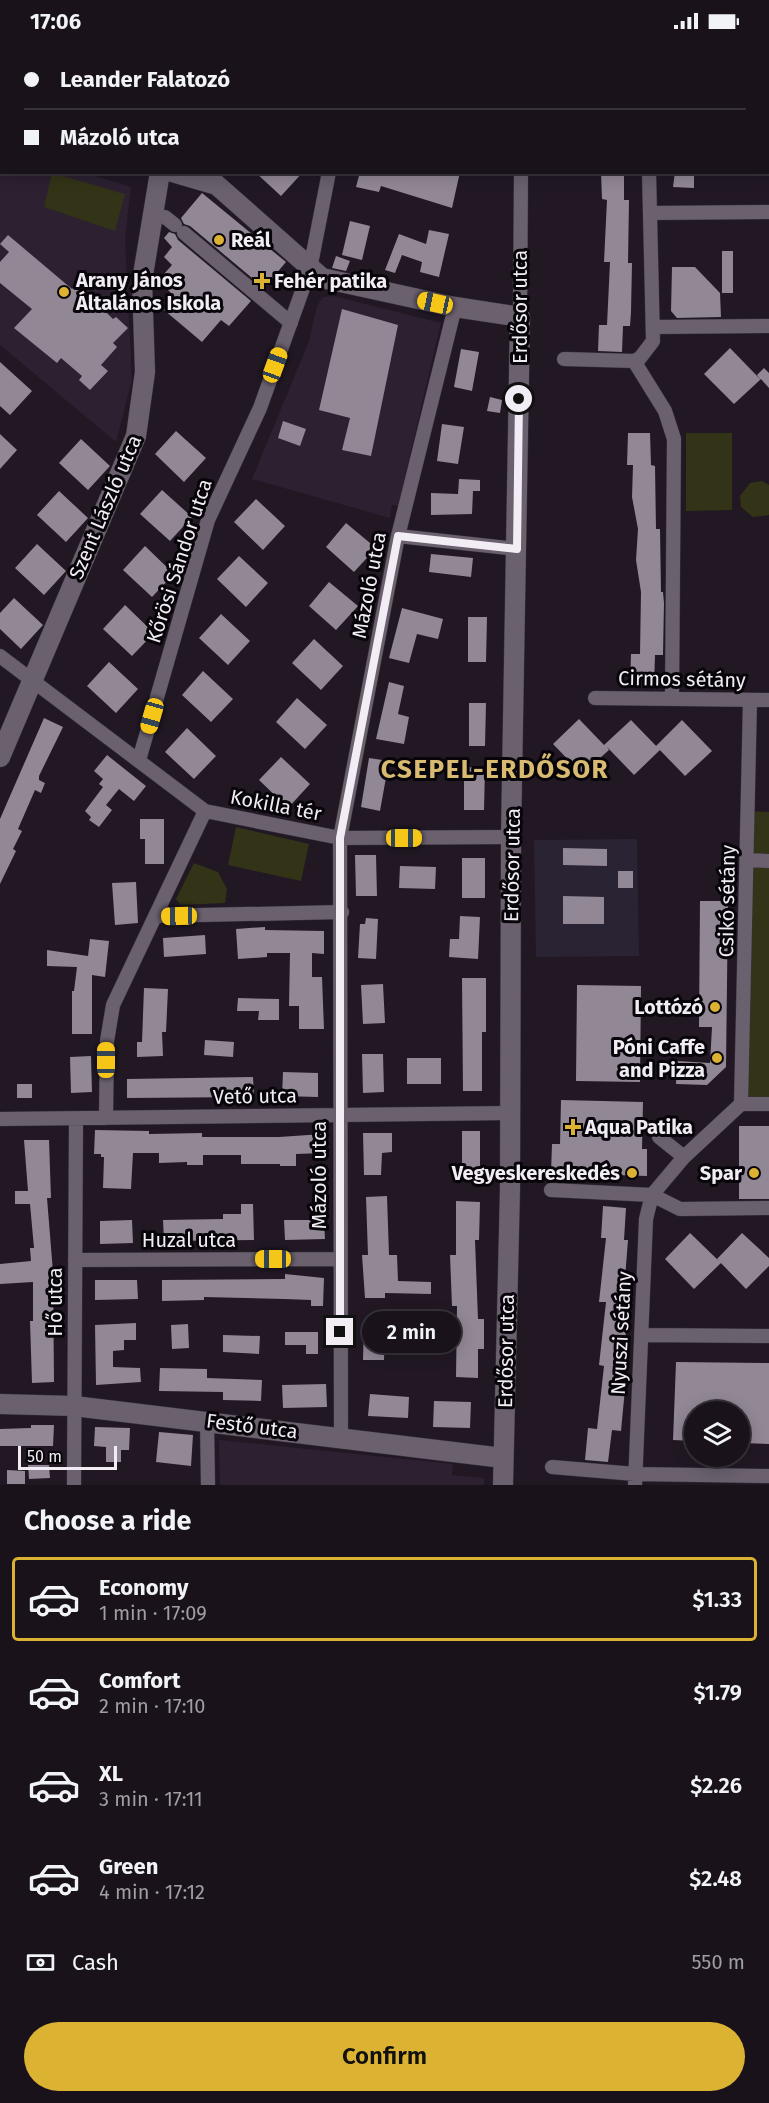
<!DOCTYPE html>
<meta charset="utf-8">
<style>
:root{--surface:#19121b;--page:#262028;--text:#f1f3f6;--muted:#9f9ea3;--line:#37323a;--accent:#dcb233}
body{margin:0;font-family:"Fira Sans",sans-serif;background:var(--page);color:var(--text);height:100vh;display:flex;flex-direction:column;font-size:22px;white-space:nowrap}
*{box-sizing:border-box;margin:0}
p{font-size:20px;color:var(--muted)}
.icon{flex:none;width:33px;height:33px;fill:none;stroke:currentColor;stroke-width:2;stroke-linecap:round;stroke-linejoin:round}
.map{position:relative;height:1443px;overflow:hidden}
.drawer{display:flex;flex-direction:column;background:var(--surface);flex:1}
.drawer>*{flex:none}
.hud{position:absolute;left:0px;top:0px;width:770px;height:132px;box-shadow:0 3px 15px #0003,0 0 0 2px var(--line);display:grid;align-content:center;height:132px;padding:0 24px;background:var(--surface)}
.fabs{position:absolute;left:684px;top:1359px;display:grid;gap:12px}
.fabs a{display:grid;place-items:center;width:66px;height:66px;border-radius:50%;background:var(--surface);box-shadow:0 3px 15px #0003,0 0 0 2px var(--line);font-size:30px}
.scale{position:absolute;left:18px;bottom:15px;width:99px;box-sizing:border-box;padding-left:6px;border:3px solid #f2ecf4;border-top:0;font-size:16px;line-height:21px;white-space:nowrap;color:#f2ecf4;-webkit-text-stroke:4px #08050a;paint-order:stroke}
.end{position:absolute;width:27px;height:27px;margin:-14px;border:8px solid #f2ecf4;background:#111;box-shadow:0 0 0 3px #111}
.from{border-radius:50%}
.bubble{position:absolute;height:42px;border-radius:21px;background:var(--surface);box-shadow:0 3px 15px #0003,0 0 0 2px var(--line);font-size:20px;font-weight:600;line-height:42px;text-align:center}
.car{position:absolute;width:18px;height:36px;margin:-18px -9px;border-radius:8px;box-shadow:0 0 4px 2px #0007;background:linear-gradient(#f5c518 24%,#345 0 40%,#f5c518 0 76%,#345 0 86%,#f5c518 0)}
.hud b{display:flex;align-items:center;gap:21px;height:57px;font-size:22px}
.hud b+b{border-top:2px solid var(--line)}
.hud i{width:15px;height:15px;background:var(--text)}
ul{padding:0;list-style:none}
li{display:flex;align-items:center;gap:18px;height:84px;margin:0 12px 9px;padding:0 12px;border:3px solid transparent;border-radius:6px}
li div{flex:1}
li b{display:block;font-size:22px}
li em{font-style:normal;font-weight:600}
li.current{border-color:var(--accent)}
li>.icon{width:54px;height:54px;stroke-width:1.5}
h2{padding:0 24px;font-size:27px;line-height:72px}
.pay{display:flex;align-items:center;gap:15px;height:66px;padding:0 24px;font-size:22px}
.pay p{margin-inline-start:auto}
.cta{display:flex;gap:12px;margin-top:auto;padding:12px 24px}
.cta a{flex:1;height:69px;border-radius:36px;background:var(--accent);color:#111;font-size:24px;font-weight:600;line-height:69px;text-align:center}
.status{display:flex;justify-content:space-between;align-items:center;height:42px;padding:0 30px;background:var(--surface);direction:ltr}
.status svg{height:16px;fill:currentColor}
.map>svg:first-child{display:block}
</style>
<div class="status"><b>17:06</b><svg viewBox="0 0 49 12"><path d="M0 12V9h3v3zM5 12V6h3v6zM10 12V3h3v9zM15 12V0h3v12zM26 1h20v11H26zM47 4h2v5h-2z"/></svg></div>
<div class="map">
<svg width="769" height="1443" viewBox="0 0 769 1443">
<rect width="100%" height="100%" fill="#211824"/>
<!-- built -->
<path fill="#2c2031" d="M0 102 2 130 86 131 131 145 125 197 132 338 116 400 0 303Z
M334 254 441 281 398 464 392 463 390 476 252 437 309 299 317 264 323 255Z
M219 1398 453 1422 452 1433 484 1436V1443H220Z"/>
<!-- industrial -->
<path fill="#2a2333" d="M637 797 639 914 536 915 534 798Z"/>
<!-- green -->
<path fill="#323317" d="M52 131 125 152 115 189 44 165Z
M686 391H732V468L686 469Z
M762 439 769 443V473L753 475 741 465 740 454 750 441Z
M749 769 769 770V1062H741Z
M236 785 309 802 301 839 228 823Z
M194 821 218 830 227 847 225 861 180 863 176 857Z"/>
<!-- building -->
<path fill="#928795" d="M255 130H303L281 154Z
M360 130H460L452 166 381 144 379 150 356 145Z
M601 130H624V158H629L628 221H632L631 270 630 284H623L622 310 598 309 599 283H607L610 220H604L607 158 602 157Z
M675 130H694V146L673 145Z
M202 151 286 220 264 246 190 184 184 182 181 176Z
M350 179 370 184 362 218 342 213Z
M429 188 449 192 439 235 420 230 422 220 402 213 395 231 385 228 399 192 426 202Z
M169 190 175 192 178 198 251 259 229 284 221 278 202 300 164 268 175 255 167 247 172 241 163 233 172 223 164 215 172 205 164 196Z
M8 193 72 247 77 242 113 277 116 275 128 286 113 301 117 305 101 323 108 329 90 348 79 338 82 334 61 316 57 321 14 286 32 267 0 241V220L9 210 0 202Z
M722 209H733V251H722Z
M336 214 350 219 346 229 332 226Z
M672 225H695L720 251 721 275 677 276 671 269Z
M342 267 398 283 371 414 342 408 350 376 319 368Z
M730 306 760 337 757 333 764 326 769 331V346L761 337 734 362 704 332Z
M461 307 479 310 472 349 454 345Z
M0 320 32 349 10 373 0 364Z
M490 355 502 358 500 371 487 369Z
M283 379 306 387 300 404 278 396Z
M442 382 464 385 458 422 437 419Z
M176 389 206 416 184 440 155 412Z
M628 391H650L651 423 655 424 656 487H660L661 550H663L664 561 663 613H655L654 645 630 644 631 612H640L641 550 636 518 638 487 632 455 633 423H627Z
M0 392 17 408 0 427Z
M81 397 110 424 88 448 59 421Z
M459 437 480 438V449H473L472 472 431 473V451L458 452Z
M162 448 192 475 170 499 140 472Z
M59 449 88 476 66 500 37 473Z
M256 457 285 484 263 508 234 480Z
M346 481 376 506 354 530 326 505Z
M37 502 66 529 44 553 15 526Z
M145 504 174 532 152 555 123 528Z
M431 512 473 516 471 535 429 530Z
M239 514 268 541 246 565 217 537Z
M329 540 358 564 336 588 309 564Z
M14 556 43 583 21 607 0 587V571Z
M125 563 154 591 132 614 103 587Z
M402 566 443 577 438 597 417 592 409 621 389 616Z
M221 572 250 599 228 623 199 596Z
M468 575H487L486 620H468Z
M314 597 343 624 321 648 292 621Z
M109 620 138 647 116 671 87 644Z
M203 629 233 657 211 680 182 653Z
M389 640 404 644 398 672 409 675 404 702 376 697Z
M297 656 327 683 305 707 276 680Z
M469 661H486L485 704H469Z
M44 676 63 685 39 734V738L45 741 41 751 35 748 18 787 22 789 13 807 16 809 0 842V777Z
M579 677 604 703 631 678 660 708 634 733 607 705 609 708 582 732 553 702Z
M682 678 712 709 685 734 656 704Z
M187 686 216 714 194 737 165 710Z
M107 713 146 744 134 759 119 747 106 763 112 768 99 785 89 778 91 775 85 769 103 745 99 742 103 737 94 729Z
M281 715 310 742 288 766 259 738Z
M369 716 389 719 380 769 361 765Z
M464 725 485 726 484 768H464Z
M140 777H164V822H145V797H140Z
M563 806 607 807V824L563 823Z
M355 813H376L377 854H356Z
M462 816H485V856H462Z
M400 824 436 825 435 847 399 846Z
M618 829H633V846H618Z
M136 840 138 881 115 883 112 841Z
M563 854 604 855V882H563Z
M700 859H728L726 1025 707 1043 676 1042 677 1019 710 1021 712 985H699Z
M460 874 480 875 478 917 449 915 450 897H459Z
M366 876 378 877 376 917 358 916 360 882H365Z
M265 885V888L324 889V912L312 911V935H322L324 987H299V964H289L290 911H267V915L238 917 236 887Z
M205 893 206 912 164 915 163 896Z
M90 897 109 899 105 935 92 933V992H72V949H74L77 925 47 924V908L88 914Z
M462 936H486V990H482V1049H463Z
M383 942 385 981 363 982 361 943Z
M577 943 641 944 640 1040 576 1039Z
M144 946 168 947 166 990H162L163 1014 137 1015V1000H142Z
M238 956 279 957V978H258L259 969H237Z
M205 998 234 1000 233 1015 204 1013Z
M362 1012H383L384 1050 363 1051Z
M91 1014 92 1050 71 1051 70 1015Z
M407 1016H441V1042H407Z
M283 1030 318 1031V1055L282 1054Z
M253 1035 254 1055 127 1056V1037Z
M17 1042H32V1056H17Z
M561 1058 643 1060 642 1107H647V1134L551 1131 552 1102H560Z
M739 1084H769V1157H739Z
M95 1088 149 1089V1092L202 1091V1095H279L323 1092V1111L296 1112V1124H280V1122H241V1113H203V1123H187V1120L159 1121V1111H133L131 1147 103 1146 104 1115H101V1112H94Z
M462 1089H480V1132L462 1131Z
M363 1091H392V1110L382 1111 381 1133H364Z
M24 1098H49L51 1156H47L53 1230 54 1340 32 1341 30 1279H33V1240L0 1242V1222L31 1219 30 1206H34L30 1162H15V1149H28Z
M387 1154 389 1213H397L398 1239 431 1240V1252L385 1251V1256H365L362 1213H368L366 1155Z
M456 1159 480 1160 479 1198H475L478 1277H484V1307H478V1336L456 1335 457 1264H452L450 1213H456Z
M241 1162H253L254 1198 164 1199 163 1178 223 1177V1172H241Z
M603 1164 626 1166 624 1198H628L623 1262 628 1263 623 1325 626 1326V1336L621 1389 612 1388 608 1420 585 1418 588 1386 597 1387 604 1324 599 1323 606 1260H599L606 1196H601Z
M132 1178 133 1201 100 1202V1179Z
M284 1178H324L325 1197 285 1198Z
M690 1191 721 1221 694 1247 665 1217Z
M742 1191 769 1216V1224L746 1247 717 1217Z
M285 1232 324 1236 323 1264H311V1258L284 1257 204 1255V1258L162 1259V1238L285 1237Z
M95 1238H137L138 1257 95 1258Z
M364 1279H385L384 1318H363Z
M136 1281V1298H124V1308L113 1309V1325L140 1326 141 1340 96 1343 95 1283Z
M188 1282 189 1306 172 1307 171 1283Z
M285 1290H318V1312H306V1303H285Z
M223 1293 260 1294 259 1312 223 1310Z
M676 1320 769 1321V1402L740 1401V1370H694V1399L673 1398Z
M160 1326 207 1327V1336L262 1338 261 1359 223 1358V1350L159 1349Z
M326 1342 327 1365 283 1366 282 1343Z
M370 1352 409 1355 408 1376 368 1374Z
M434 1359 471 1360 470 1386 433 1385Z
M31 1383H54L53 1404H0V1387L31 1386Z
M95 1385 130 1386 129 1408H121V1420H106V1405L94 1404Z
M159 1390 193 1393 191 1424 156 1420Z
M28 1423H49L50 1436 29 1437Z
M7 1428 25 1429V1442H7Z"/>
<g fill="none" stroke-linecap="round" stroke-linejoin="round">
<defs>
<path id="street" d="M0 1V0
M186 2V0
M354 2V0
M522 2V0
M649 2V0
M650 171 769 170
M165 175 175 183
M184 191 291 281
M520 275 521 130
M654 285 769 284
M564 317 634 319 640 316 653 299 649 130
M634 319 665 369 674 397 672 657
M398 494 517 507
M0 614 205 769 340 796 511 795
M595 656 769 658
M139 718 208 478 260 366 310 227 329 130
M748 818 769 819
M156 874 342 870
M741 1062 750 658
M106 1076 107 999 113 963 205 769
M0 1077 510 1071
M659 1095 684 1115
M551 1148 652 1153 680 1167 769 1166
M75 1218 340 1217
M641 1293 769 1294
M207 1379 208 1443
M341 1396 340 796 398 494 455 265
M552 1425 635 1432 769 1434
M74 1443 76 1078
M635 1443 646 1177 652 1153 684 1115 741 1062H769"/>
<path id="secondary" d="M172 130 213 142
M202 130 322 236 455 265 520 275 511 795 510 1146 503 1443
M0 715 136 394 145 330 142 239 160 130
M0 1362 74 1364 503 1416"/>
</defs>
<!-- street casing -->
<use href="#street" stroke="#38323b" stroke-width="15"/>
<!-- secondary casing -->
<use href="#secondary" stroke="#38323b" stroke-width="21"/>
<!-- street -->
<use href="#street" stroke="#6a606e" stroke-width="14"/>
<!-- secondary -->
<use href="#secondary" stroke="#6a606e" stroke-width="20"/>
</g>
<g fill="none" stroke-linecap="round" stroke-linejoin="round">
<!-- route -->
<path stroke="#f2ecf4" stroke-width="8" d="M340 1290V796L398 494 517 507 519 357"/>
</g>
<!-- markers -->
<g fill="#dcb233" stroke="#08050a" stroke-width="2">
<circle cx="219" cy="198" r="6"/>
<path d="M259 230h6v6h6v6h-6v6h-6v-6h-6v-6h6z"/>
<circle cx="64" cy="250" r="6"/>
<circle cx="715" cy="965" r="6"/>
<circle cx="717" cy="1016" r="6"/>
<path d="M570 1076h6v6h6v6h-6v6h-6v-6h-6v-6h6z"/>
<circle cx="632" cy="1131" r="6"/>
<circle cx="754" cy="1131" r="6"/>
</g>
<g text-anchor="middle" dominant-baseline="central" stroke-width="6" stroke-linejoin="round" paint-order="stroke">
<!-- poi labels -->
<g font-size="20" font-weight="bold" fill="#f2ecf4" stroke="#08050a" text-anchor="start">
<text x="231" y="198">Reál</text>
<text x="76" y="238">Arany János<tspan x="76" dy="23">Általános Iskola</tspan></text>
<text x="274" y="239">Fehér patika</text>
<text x="703" y="965" text-anchor="end">Lottózó</text>
<text x="705" y="1005" text-anchor="end">Póni Caffe<tspan x="705" dy="23">and Pizza</tspan></text>
<text x="585" y="1085">Aqua Patika</text>
<text x="620" y="1131" text-anchor="end">Vegyeskereskedés</text>
<text x="742" y="1131" text-anchor="end">Spar</text>
</g>
<!-- street labels -->
<g font-size="20" fill="#f2ecf4" stroke="#08050a">
<text transform="translate(520 265) rotate(-90)">Erdősor utca</text>
<text transform="translate(105 465) rotate(-67)">Szent László utca</text>
<text transform="translate(179 519) rotate(-72)">Kőrösi Sándor utca</text>
<text transform="translate(369 543) rotate(-79)">Mázoló utca</text>
<text transform="translate(682 637) rotate(1)">Cirmos sétány</text>
<text transform="translate(276 763) rotate(11)">Kokilla tér</text>
<text transform="translate(512 823) rotate(-89)">Erdősor utca</text>
<text transform="translate(727 859) rotate(-89)">Csikó sétány</text>
<text transform="translate(255 1054) rotate(-1)">Vető utca</text>
<text transform="translate(319 1133) rotate(-90)">Mázoló utca</text>
<text x="189" y="1198">Huzal utca</text>
<text transform="translate(55 1260) rotate(-90)">Hő utca</text>
<text transform="translate(621 1291) rotate(-87)">Nyuszi sétány</text>
<text transform="translate(506 1309) rotate(-89)">Erdősor utca</text>
<text transform="translate(252 1384) rotate(7)">Festő utca</text>
</g>
<!-- district labels -->
<g font-size="26" font-weight="bold" letter-spacing="1.5" fill="#d8bb70" stroke="#08050a">
<text x="495" y="727">CSEPEL-ERDŐSOR</text>
</g>
</g>
</svg>
<div class="fabs">
<a><svg class="icon" aria-label="layers" viewBox="0 0 24 24"><path d="M12 4l9 5-9 5-9-5zM3 14l9 5 9-5"/></svg></a>
</div>
<div class="scale">50 m</div>
<i class="end from" style="left:519px;top:357px"></i>
<i class="end" style="left:340px;top:1290px"></i>
<div class="bubble" style="left:362px;top:1269px;width:99px">2 min</div>
<i class="car" style="left:435px;top:261px;rotate:282deg"></i>
<i class="car" style="left:275px;top:323px;rotate:20deg"></i>
<i class="car" style="left:152px;top:674px;rotate:196deg"></i>
<i class="car" style="left:404px;top:796px;rotate:90deg"></i>
<i class="car" style="left:179px;top:874px;rotate:269deg"></i>
<i class="car" style="left:106px;top:1018px;rotate:0deg"></i>
<i class="car" style="left:273px;top:1217px;rotate:270deg"></i>
<div class="hud">
<b><i class="from"></i>Leander Falatozó</b>
<b><i></i>Mázoló utca</b>
</div>
</div>
<section class="drawer">
<h2>Choose a ride</h2>
<ul>
<li class="current"><svg class="icon" aria-label="car" viewBox="0 0 24 24"><path d="M5 17H2v-5l4-1 3-4h7l3 4 3 1v5h-3M9 17h6M6 11h13"/><circle cx="7" cy="17" r="2"/><circle cx="17" cy="17" r="2"/></svg><div><b>Economy</b><p>1 min · 17:09</p></div><em>$1.33</em></li>
<li><svg class="icon" aria-label="car" viewBox="0 0 24 24"><path d="M5 17H2v-5l4-1 3-4h7l3 4 3 1v5h-3M9 17h6M6 11h13"/><circle cx="7" cy="17" r="2"/><circle cx="17" cy="17" r="2"/></svg><div><b>Comfort</b><p>2 min · 17:10</p></div><em>$1.79</em></li>
<li><svg class="icon" aria-label="car" viewBox="0 0 24 24"><path d="M5 17H2v-5l4-1 3-4h7l3 4 3 1v5h-3M9 17h6M6 11h13"/><circle cx="7" cy="17" r="2"/><circle cx="17" cy="17" r="2"/></svg><div><b>XL</b><p>3 min · 17:11</p></div><em>$2.26</em></li>
<li><svg class="icon" aria-label="car" viewBox="0 0 24 24"><path d="M5 17H2v-5l4-1 3-4h7l3 4 3 1v5h-3M9 17h6M6 11h13"/><circle cx="7" cy="17" r="2"/><circle cx="17" cy="17" r="2"/></svg><div><b>Green</b><p>4 min · 17:12</p></div><em>$2.48</em></li>
</ul>
<div class="pay"><svg class="icon" aria-label="cash" viewBox="0 0 24 24"><path d="M3 7h18v10H3z"/><circle cx="12" cy="12" r="2"/></svg>Cash<p>550 m</p></div>
<div class="cta"><a>Confirm</a></div>
</section>
